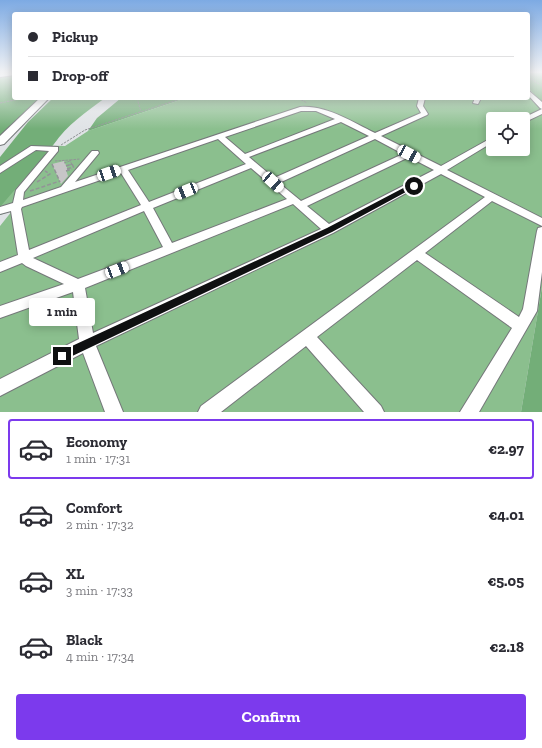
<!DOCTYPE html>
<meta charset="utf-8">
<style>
:root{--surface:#fff;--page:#f2f2f3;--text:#2b2b33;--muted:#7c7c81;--line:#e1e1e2;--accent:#7c3aed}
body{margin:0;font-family:"Zilla Slab",serif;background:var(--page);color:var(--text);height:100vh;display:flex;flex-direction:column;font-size:15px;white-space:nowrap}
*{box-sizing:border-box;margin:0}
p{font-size:13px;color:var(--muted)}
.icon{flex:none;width:22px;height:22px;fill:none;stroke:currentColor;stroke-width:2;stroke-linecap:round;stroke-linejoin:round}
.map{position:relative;height:412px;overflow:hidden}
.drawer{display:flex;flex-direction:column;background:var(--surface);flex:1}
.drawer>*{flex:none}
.top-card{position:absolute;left:12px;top:12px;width:518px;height:88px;border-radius:4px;box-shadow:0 2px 10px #0003;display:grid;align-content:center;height:88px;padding:0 16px;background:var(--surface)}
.controls{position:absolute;left:486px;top:112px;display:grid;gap:8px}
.controls a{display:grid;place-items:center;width:44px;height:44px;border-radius:4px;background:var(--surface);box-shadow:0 2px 10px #0003;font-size:20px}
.end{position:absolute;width:18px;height:18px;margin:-9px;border:5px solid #0f1011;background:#fff;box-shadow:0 0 0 2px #fff}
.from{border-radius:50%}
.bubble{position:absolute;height:28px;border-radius:4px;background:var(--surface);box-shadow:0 2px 10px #0003;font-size:13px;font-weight:800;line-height:28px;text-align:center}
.car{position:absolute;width:12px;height:24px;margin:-12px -6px;border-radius:5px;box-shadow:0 0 3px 1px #0007;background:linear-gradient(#fff 24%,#345 0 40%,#fff 0 76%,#345 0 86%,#fff 0)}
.top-card b{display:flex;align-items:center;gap:14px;height:38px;font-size:15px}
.top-card b+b{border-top:1px solid var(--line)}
.top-card i{width:10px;height:10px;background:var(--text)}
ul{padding:7px 0 0;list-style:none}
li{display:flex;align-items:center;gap:12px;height:60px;margin:0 8px 6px;padding:0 8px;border:2px solid transparent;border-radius:4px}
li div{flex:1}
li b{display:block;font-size:15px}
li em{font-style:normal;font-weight:800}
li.active{border-color:var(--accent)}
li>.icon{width:36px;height:36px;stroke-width:1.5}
.primary-button{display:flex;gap:8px;margin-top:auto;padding:8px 16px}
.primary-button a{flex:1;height:46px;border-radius:4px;background:var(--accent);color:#fff;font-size:16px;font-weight:800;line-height:46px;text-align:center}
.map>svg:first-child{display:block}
</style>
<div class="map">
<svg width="542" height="412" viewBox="0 0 542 412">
<rect width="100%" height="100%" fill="#e0e3e6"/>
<!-- green -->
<path fill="#8bbf8e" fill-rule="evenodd" d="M528 87 542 104V287L521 412H0V226L12 211 0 215V173L29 145 65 146 88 131 186 98H528ZM493 119H523V149H493Z"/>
<!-- forest -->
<path fill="#73ae78" d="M528 72H542V104L528 87Z
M14 74V98H41L0 137V76Z
M53 98H105C86 112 67 125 54 144L0 207V157L28 122Z
M121 98H186L88 131 97 118Z
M542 287V412H521Z"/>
<!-- building -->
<path fill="#c7c5c7" d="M64 161 68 170H66L68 176 61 184 52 164Z"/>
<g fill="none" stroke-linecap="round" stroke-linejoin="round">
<defs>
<path id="minor" d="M14 72V75L0 77V73Z
M528 90 542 102V114L523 123V119H521L542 109 540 108 528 95Z
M419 98H425L423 106 428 114 427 115 381 136 441 166 493 137V142L447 170 542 218V226L492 201 425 253 519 317 523 309 537 231 538 228 542 227V272L537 311 479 412H460L512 328 417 260 317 337 381 406 384 412H364L306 346 221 412H198L201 406 485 197 441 174 333 233 96 346 123 412H105L83 353 0 396V379L79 339 73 292 0 318V306L64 284 26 266 22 263 0 272V262L18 255 11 211 0 214V207L13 203 16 190 49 151 36 150 0 173V166L31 146 58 147V151L24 192 23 200 61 187 92 151H98L99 153 75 182 300 107C327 105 352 122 375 133L421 113 417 106ZM301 111H316L335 119 245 154 225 137ZM341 122 369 136 274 178 249 157ZM218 139 246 164 149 202 128 170ZM375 139 403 154 301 201 279 183ZM409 157 434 170 329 224 307 206ZM251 168 287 199 172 243 153 208ZM121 173 141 205 29 250 21 209 22 207ZM293 204 321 229 93 333 85 288ZM144 211 163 247 78 279 33 258Z
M475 98H481L478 104 473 103Z"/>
<path id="major" d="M40 98H49L4 144 0 145V136Z"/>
</defs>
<!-- minor casing -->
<use href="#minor" stroke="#75787a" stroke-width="2"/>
<!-- major casing -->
<use href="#major" stroke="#75787a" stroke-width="2"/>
<!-- path-far1 -->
<path stroke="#929497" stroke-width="1" stroke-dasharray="2.5 1" stroke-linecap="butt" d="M528 77 542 86
M137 98 141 112
M298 98 307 103
M0 103 25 98
M61 145 85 130 183 98
M70 160 80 159
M55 161 70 160 72 165
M64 163 70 161
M70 165 72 164"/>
<!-- path -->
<path stroke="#929497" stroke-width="1.5" stroke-dasharray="4 2" stroke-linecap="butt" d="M52 164 60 182
M72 164 74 168
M66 166 72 164
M67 169 73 167
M66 171 72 169
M37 182 50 174 45 171
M30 191 60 181"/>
<!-- minor -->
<use href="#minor" fill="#fff" fill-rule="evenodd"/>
<!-- major -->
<use href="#major" fill="#fff" fill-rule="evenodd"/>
</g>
<!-- sky -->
<linearGradient id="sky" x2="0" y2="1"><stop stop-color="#7daae3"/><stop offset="0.56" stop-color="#f1f2f4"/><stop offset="1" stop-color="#f1f2f4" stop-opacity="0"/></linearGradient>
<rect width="542" height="129" fill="url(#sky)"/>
<!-- route -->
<path fill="#0f1011" d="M411 184 417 186 332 232 66 359 62 361 59 359 58 356 59 352 327 228Z"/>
</svg>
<div class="controls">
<a><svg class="icon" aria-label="locate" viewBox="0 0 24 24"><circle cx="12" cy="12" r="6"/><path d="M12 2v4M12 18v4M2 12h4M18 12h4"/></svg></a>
</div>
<i class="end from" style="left:414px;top:186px"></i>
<i class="end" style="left:62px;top:356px"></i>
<div class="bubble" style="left:29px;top:298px;width:66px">1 min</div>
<i class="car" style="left:409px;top:154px;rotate:118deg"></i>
<i class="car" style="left:109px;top:173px;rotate:71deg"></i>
<i class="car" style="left:273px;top:182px;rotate:132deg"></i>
<i class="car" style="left:186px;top:191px;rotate:248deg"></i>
<i class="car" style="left:117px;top:270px;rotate:69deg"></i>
<div class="top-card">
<b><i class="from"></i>Pickup</b>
<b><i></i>Drop-off</b>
</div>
</div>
<section class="drawer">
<ul>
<li class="active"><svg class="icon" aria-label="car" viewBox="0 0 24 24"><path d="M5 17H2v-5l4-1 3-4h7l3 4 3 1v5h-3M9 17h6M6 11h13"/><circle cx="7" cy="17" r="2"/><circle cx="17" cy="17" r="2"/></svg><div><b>Economy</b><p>1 min · 17:31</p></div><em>€2.97</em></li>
<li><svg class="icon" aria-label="car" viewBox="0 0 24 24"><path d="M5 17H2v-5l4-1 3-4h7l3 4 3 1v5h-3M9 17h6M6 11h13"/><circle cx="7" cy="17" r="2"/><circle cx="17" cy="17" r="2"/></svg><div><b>Comfort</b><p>2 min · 17:32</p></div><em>€4.01</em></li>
<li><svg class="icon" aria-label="car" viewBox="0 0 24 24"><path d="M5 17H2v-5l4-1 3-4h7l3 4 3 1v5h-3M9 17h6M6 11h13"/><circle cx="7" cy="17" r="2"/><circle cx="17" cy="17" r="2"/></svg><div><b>XL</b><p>3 min · 17:33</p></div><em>€5.05</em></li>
<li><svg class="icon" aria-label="car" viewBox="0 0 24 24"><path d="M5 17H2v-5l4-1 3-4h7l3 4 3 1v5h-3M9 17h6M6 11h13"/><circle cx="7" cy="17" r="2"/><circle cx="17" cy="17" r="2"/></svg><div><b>Black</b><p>4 min · 17:34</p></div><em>€2.18</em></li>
</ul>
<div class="primary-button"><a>Confirm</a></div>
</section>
